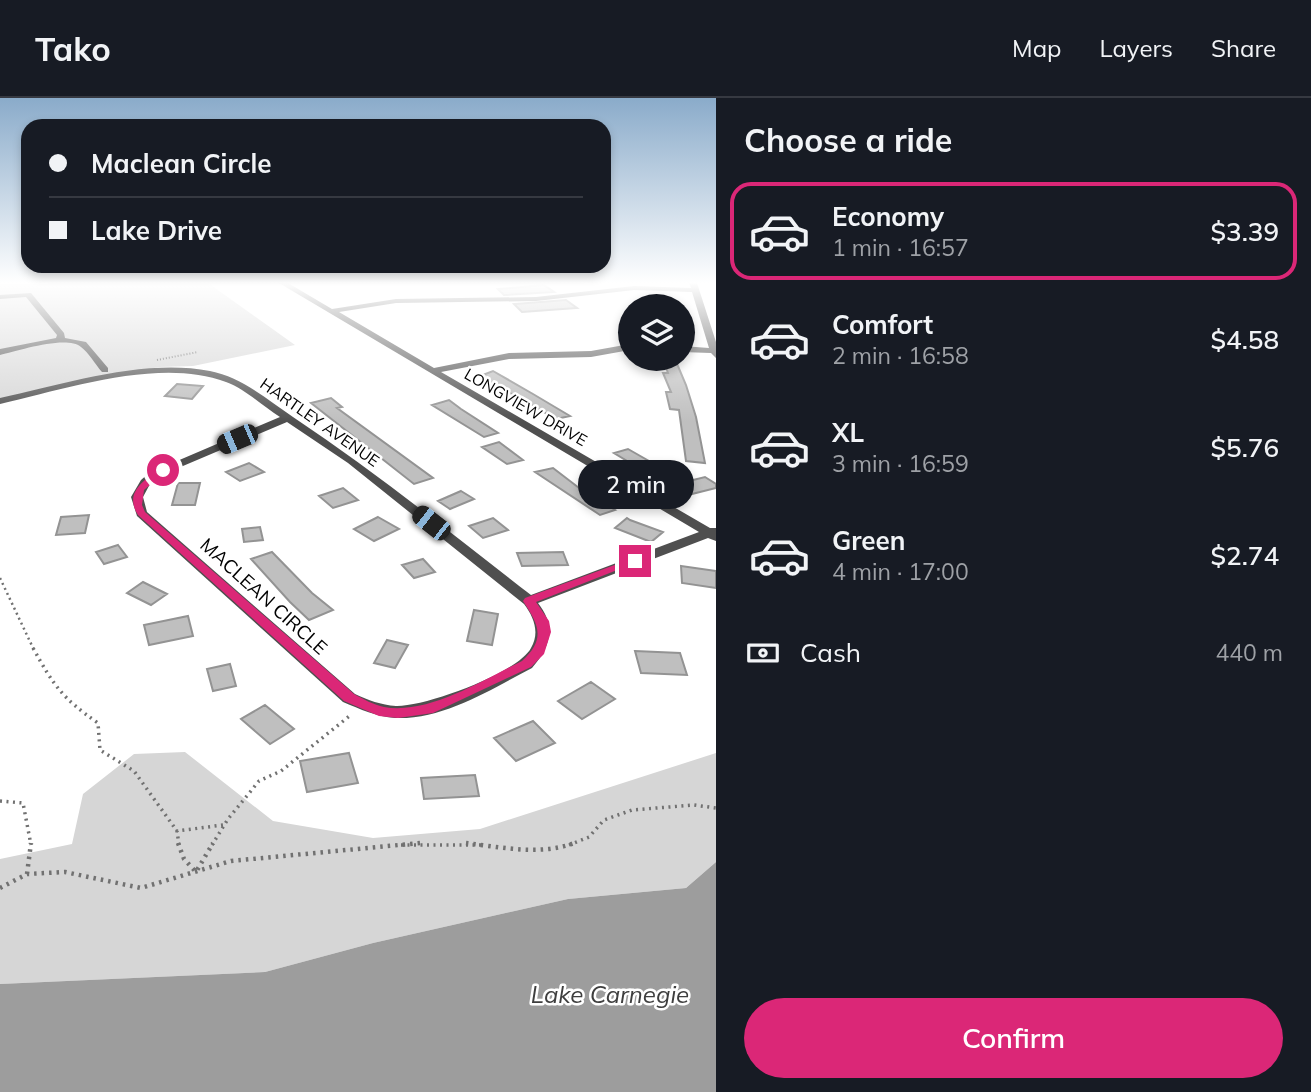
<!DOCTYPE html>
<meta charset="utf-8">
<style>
:root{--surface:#171b24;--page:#20242c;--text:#f1f3f6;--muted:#9ea1a6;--line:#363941;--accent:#db2777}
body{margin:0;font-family:Mulish,sans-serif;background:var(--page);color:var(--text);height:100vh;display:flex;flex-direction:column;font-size:26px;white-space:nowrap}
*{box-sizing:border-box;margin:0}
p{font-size:23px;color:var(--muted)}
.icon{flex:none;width:38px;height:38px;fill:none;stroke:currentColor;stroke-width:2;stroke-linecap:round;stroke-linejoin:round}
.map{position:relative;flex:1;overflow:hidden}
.side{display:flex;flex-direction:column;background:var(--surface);width:595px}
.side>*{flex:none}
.top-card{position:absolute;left:21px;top:21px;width:590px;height:154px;border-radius:21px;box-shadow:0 4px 10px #0003;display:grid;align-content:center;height:154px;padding:0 28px;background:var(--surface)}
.controls{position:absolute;left:618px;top:196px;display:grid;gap:14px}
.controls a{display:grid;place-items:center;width:77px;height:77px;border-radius:50%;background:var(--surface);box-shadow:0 4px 10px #0003;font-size:35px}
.end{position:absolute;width:32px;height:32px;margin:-16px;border:9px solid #db2777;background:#fff;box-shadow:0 0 0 4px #fff}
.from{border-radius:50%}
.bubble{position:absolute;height:49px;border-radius:24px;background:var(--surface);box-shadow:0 4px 10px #0003;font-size:23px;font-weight:600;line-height:49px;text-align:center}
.car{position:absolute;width:21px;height:42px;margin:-21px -10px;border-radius:9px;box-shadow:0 0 5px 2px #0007;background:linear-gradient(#222 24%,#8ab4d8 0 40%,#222 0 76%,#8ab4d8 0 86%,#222 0)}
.top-card b{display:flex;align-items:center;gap:24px;height:66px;font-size:26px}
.top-card b+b{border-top:2px solid var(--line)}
.top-card i{width:18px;height:18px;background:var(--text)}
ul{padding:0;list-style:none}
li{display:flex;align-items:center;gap:21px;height:98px;margin:0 14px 10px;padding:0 14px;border:4px solid transparent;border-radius:21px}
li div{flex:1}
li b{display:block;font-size:26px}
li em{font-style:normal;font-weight:600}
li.active{border-color:var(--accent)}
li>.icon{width:63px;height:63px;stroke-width:1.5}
h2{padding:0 28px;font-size:32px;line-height:84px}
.pay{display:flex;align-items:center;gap:18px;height:77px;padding:0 28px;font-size:26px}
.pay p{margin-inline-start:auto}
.primary-button{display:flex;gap:14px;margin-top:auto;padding:14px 28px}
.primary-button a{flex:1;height:80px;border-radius:42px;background:var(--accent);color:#fff;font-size:28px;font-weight:600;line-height:80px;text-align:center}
header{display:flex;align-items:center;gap:42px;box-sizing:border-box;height:98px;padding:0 35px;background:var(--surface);border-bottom:2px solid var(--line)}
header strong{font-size:33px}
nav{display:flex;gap:38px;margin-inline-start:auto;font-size:24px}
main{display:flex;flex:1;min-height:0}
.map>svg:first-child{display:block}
</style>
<header>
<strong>Tako</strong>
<nav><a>Map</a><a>Layers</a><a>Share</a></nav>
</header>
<main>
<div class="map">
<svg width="716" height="994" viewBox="0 0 716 994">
<rect width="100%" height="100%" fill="#fff"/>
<!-- green -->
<path fill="#d6d6d6" d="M208 185 295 247 193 268 159 269 0 301V186Z
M185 654 273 723 373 740 480 731 716 655V764L686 790 568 801 373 845 265 874 0 886V761L72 746 83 696 134 656Z"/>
<!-- water -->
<path fill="#9d9d9d" d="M716 764V994H0V886L265 874 373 845 568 801 686 790Z"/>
<!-- building -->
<path fill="#bfbfbf" stroke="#939393" stroke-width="2" d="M544 187 554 194 504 197 498 191Z
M566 202 577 210 522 214 514 206Z
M663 261H675L686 287 696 319 705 365 686 363 679 312 670 311 666 294H671L663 275H668Z
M493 273 533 296 570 318 556 321 480 278Z
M177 286 203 288 192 301 165 298Z
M331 300 342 309 337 310 433 380 414 386 311 305Z
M449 302 461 311 498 335 484 339 432 307Z
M499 344 523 362 507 366 482 349Z
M628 351 656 367 642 372 614 355Z
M249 365 264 374 240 383 226 374Z
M553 370 583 393 615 412 600 417 535 374Z
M705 379 716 386V390L692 396 689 383Z
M178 385H200L195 407H172Z
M343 390 358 402 333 410 319 398Z
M461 393 474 401 450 411 438 403Z
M89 417 85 435 56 437 61 419Z
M378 419 399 431 374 443 354 431Z
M493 420 508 432 483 440 469 428Z
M627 420 630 422 663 434 651 444 615 430Z
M260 429 263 442 244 444 242 431Z
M118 447 127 459 104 466 96 454Z
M272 454 312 495 333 512 309 522 290 504 251 461Z
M563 454 568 467 522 468 517 455Z
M423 461 435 474 414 480 402 467Z
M681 468 716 473V490L682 485Z
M143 484 167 496 151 507 127 495Z
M474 512 498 516 492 547 467 543Z
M188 518 193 538 149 547 144 527Z
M387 542 408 547 395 570 374 565Z
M635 553 680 555 687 577 641 575Z
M230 566 236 588 213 593 207 571Z
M591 584 615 601 582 621 558 603Z
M265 607 294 631 270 646 241 621Z
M533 623 555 645 516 663 494 640Z
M349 655 358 685 307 694 300 663Z
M475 677 479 698 424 701 421 680Z"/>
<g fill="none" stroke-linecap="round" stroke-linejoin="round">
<!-- path-far3 -->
<path stroke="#717171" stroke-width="2" stroke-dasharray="1 2" stroke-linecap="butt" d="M157 262 198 254"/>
<!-- path-far2 -->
<path stroke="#717171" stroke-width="2.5" stroke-dasharray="2 3.5" stroke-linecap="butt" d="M0 480 34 552"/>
<!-- path-far1 -->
<path stroke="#717171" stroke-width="3.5" stroke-dasharray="2 4.5" stroke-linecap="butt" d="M33 550C54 588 62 600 98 625L100 652 134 673 177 733
M0 703 23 705 31 747
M179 747 177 733 223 727
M212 747 228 721 259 683 281 673 352 616
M401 747H483
M569 747 589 739 604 722 632 712 694 707 716 710"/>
<!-- path -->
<path stroke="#717171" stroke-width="4.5" stroke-dasharray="2.5 5" stroke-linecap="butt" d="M178 745 184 761 196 774 213 745
M466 745C500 749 541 758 574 745
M27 776 31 745
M0 790 27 776 65 774 141 790 231 763 420 745"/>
<!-- minor -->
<path fill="#4f4f4f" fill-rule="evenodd" d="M279 185H288L332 211 396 201 536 199 634 188 691 190 689 185H697L716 244V260L711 255 682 254V248L709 250 692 194 634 192 536 203 396 205 339 214 434 270 509 255 591 253 630 246V252L591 259 509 261 441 274 710 430H716V443L708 440 538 505C556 528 551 548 532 570 491 591 444 622 395 620 377 619 360 611 343 604L137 418 131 399 141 382 149 375 280 319C263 308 245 291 226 284 160 259 66 291 0 306V300C64 286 144 260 210 273 241 279 267 301 293 319 376 374 452 436 531 497L699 434ZM287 324 348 365 524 506C534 519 540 535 531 550 518 575 425 609 396 608 381 607 368 602 355 596L147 414 143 399 150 386 157 379Z
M31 195 64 235 65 240 86 244 108 270V274H102C95 266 89 255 81 249 66 237 18 253 0 257V251L56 240 57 237 26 199 0 201V197Z"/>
</g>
<!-- sky -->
<linearGradient id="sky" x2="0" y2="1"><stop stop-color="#8aabca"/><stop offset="0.57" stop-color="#fff"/><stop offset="1" stop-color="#fff" stop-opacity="0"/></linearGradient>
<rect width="716" height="324" fill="url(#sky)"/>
<!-- route -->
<path fill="#db2777" d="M159 370 167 372 144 392 142 407 145 414 354 596C363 601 374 607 384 609 428 617 483 582 522 563 546 541 539 527 523 503L525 500 631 461 640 463 536 504 549 523 551 534 544 556 531 569 433 615 398 620 379 618 344 603 138 417C124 395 143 384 159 370Z"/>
<g text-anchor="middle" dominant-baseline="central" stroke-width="5" stroke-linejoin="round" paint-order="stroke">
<!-- far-street labels -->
<g font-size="16" fill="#000" stroke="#fff">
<text transform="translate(526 309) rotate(30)">LONGVIEW DRIVE</text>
<text transform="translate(320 324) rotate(35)">HARTLEY AVENUE</text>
</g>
<!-- street labels -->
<g font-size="19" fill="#000" stroke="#fff">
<text transform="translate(264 498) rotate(42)">MACLEAN CIRCLE</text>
</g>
<!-- near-water labels -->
<g font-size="24" font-style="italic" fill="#3e3e3e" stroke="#fff">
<text x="610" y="896">Lake Carnegie</text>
</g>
</g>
</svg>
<div class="controls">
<a><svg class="icon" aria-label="layers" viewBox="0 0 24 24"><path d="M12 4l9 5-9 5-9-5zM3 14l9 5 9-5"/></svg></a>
</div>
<i class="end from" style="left:163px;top:372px"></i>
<i class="end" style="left:635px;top:463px"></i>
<div class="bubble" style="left:578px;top:362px;width:116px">2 min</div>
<i class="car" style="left:237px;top:341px;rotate:247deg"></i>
<i class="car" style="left:431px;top:425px;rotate:308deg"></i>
<div class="top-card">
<b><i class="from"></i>Maclean Circle</b>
<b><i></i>Lake Drive</b>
</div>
</div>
<section class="side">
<h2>Choose a ride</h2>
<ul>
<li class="active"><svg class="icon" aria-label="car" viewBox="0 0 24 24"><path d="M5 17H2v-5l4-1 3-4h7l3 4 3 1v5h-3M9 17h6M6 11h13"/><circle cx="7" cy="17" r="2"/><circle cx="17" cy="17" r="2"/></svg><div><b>Economy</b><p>1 min · 16:57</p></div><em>$3.39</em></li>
<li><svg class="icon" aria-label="car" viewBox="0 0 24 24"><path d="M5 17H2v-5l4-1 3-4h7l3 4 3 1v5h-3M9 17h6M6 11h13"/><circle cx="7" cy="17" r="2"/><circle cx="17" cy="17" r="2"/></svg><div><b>Comfort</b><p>2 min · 16:58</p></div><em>$4.58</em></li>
<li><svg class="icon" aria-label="car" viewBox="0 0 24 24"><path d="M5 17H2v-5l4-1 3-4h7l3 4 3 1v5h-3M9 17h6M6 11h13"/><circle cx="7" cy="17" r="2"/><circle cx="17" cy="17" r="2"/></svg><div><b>XL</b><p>3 min · 16:59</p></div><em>$5.76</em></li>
<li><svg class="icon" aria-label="car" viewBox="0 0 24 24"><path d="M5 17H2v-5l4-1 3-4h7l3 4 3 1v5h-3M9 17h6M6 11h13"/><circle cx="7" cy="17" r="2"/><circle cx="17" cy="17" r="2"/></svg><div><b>Green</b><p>4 min · 17:00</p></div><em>$2.74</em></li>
</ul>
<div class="pay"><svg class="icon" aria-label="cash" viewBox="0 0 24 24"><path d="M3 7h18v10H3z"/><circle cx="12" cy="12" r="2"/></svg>Cash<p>440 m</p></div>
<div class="primary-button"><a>Confirm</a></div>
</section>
</main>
